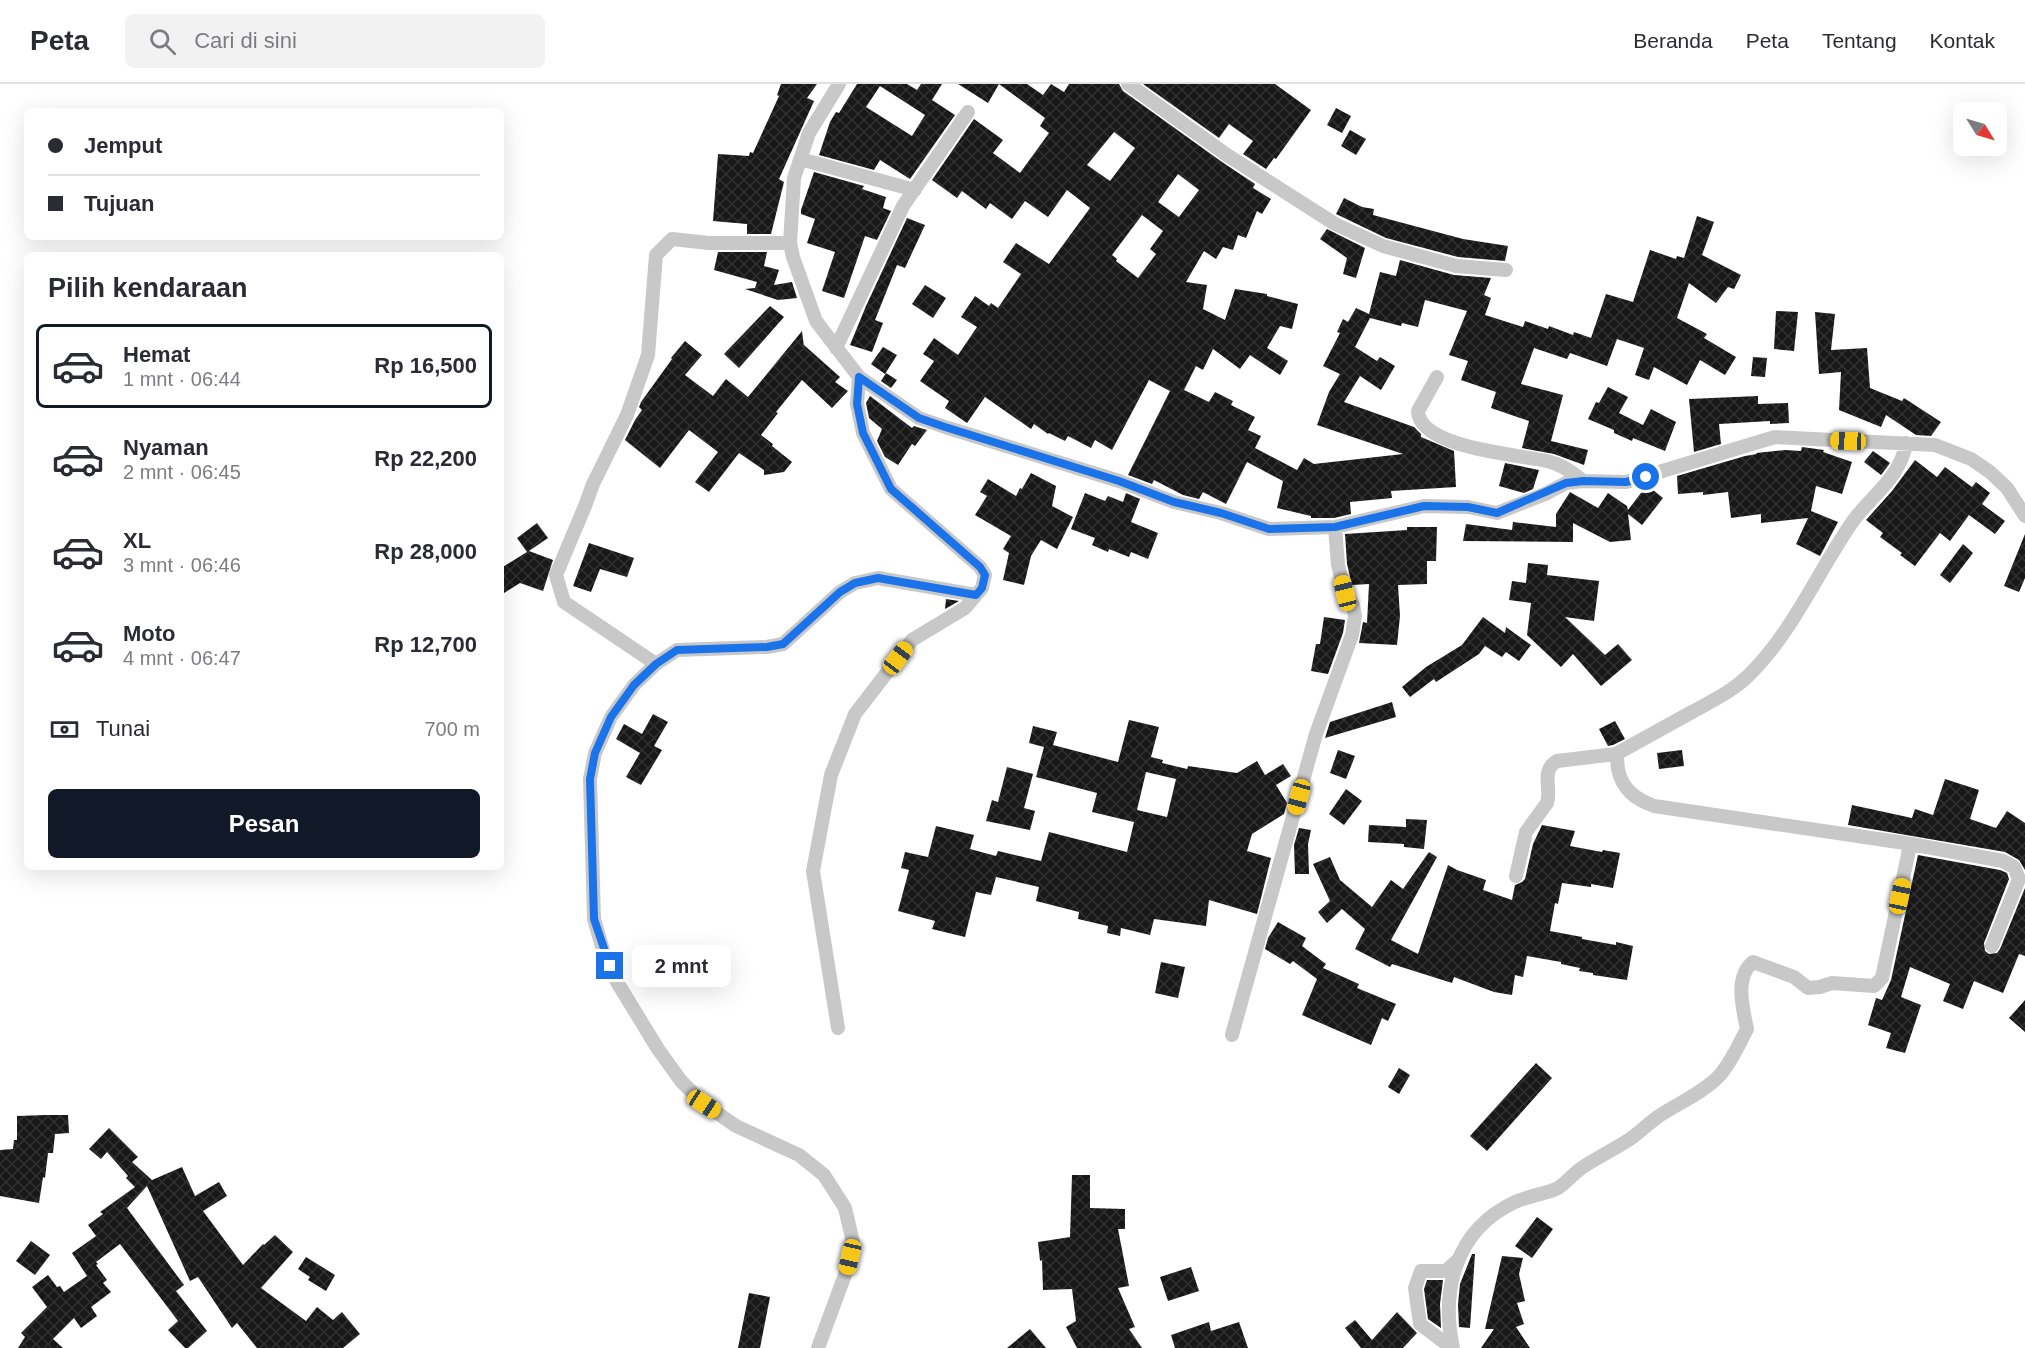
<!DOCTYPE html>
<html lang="id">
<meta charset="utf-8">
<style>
:root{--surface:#fff;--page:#f2f2f3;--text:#2b2b33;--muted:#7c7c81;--line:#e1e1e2;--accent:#111827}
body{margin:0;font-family:Helvetica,sans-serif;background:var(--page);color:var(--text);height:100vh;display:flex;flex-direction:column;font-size:22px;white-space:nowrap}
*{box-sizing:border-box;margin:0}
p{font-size:20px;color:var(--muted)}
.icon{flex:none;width:33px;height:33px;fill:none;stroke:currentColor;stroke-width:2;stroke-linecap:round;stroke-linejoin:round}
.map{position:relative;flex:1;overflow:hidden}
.side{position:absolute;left:24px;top:168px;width:480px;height:618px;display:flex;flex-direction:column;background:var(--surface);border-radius:9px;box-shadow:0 6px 24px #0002}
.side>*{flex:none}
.top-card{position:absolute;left:24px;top:24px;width:480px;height:132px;border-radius:9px;box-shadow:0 6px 24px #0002;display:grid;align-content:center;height:132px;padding:0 24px;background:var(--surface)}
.needle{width:39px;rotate:127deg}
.controls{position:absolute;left:1953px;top:18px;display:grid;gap:12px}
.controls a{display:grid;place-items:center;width:54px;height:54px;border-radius:9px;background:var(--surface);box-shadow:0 6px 24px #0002;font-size:30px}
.end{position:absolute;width:27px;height:27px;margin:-14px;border:8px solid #1a73e8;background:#fff;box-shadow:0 0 0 3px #fff}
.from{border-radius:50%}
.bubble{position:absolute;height:42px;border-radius:9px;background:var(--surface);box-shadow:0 6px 24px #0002;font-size:20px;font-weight:700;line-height:42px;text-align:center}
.car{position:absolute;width:18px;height:36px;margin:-18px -9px;border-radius:8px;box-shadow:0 0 4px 2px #0007;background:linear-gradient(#f5c518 24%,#345 0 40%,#f5c518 0 76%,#345 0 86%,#f5c518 0)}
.top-card b{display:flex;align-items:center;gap:21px;height:57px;font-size:22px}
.top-card b+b{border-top:2px solid var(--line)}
.top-card i{width:15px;height:15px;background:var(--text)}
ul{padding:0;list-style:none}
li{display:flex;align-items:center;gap:18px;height:84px;margin:0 12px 9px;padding:0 12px;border:3px solid transparent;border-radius:9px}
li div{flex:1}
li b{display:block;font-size:22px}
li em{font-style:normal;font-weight:700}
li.selected{border-color:var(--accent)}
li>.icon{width:54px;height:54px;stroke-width:1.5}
h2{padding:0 24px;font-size:27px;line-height:72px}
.pay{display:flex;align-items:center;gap:15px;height:66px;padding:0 24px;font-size:22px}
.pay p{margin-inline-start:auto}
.primary-button{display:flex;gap:12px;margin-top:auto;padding:12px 24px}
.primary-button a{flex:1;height:69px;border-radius:9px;background:var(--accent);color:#fff;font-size:24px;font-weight:700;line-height:69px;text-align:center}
header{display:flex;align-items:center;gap:36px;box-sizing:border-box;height:84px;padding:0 30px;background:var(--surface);border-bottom:2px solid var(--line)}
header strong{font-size:28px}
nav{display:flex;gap:33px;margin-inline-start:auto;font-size:21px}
.search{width:420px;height:54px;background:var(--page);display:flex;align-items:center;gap:15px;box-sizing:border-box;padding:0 21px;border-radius:9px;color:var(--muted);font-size:22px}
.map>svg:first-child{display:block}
</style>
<header>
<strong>Peta</strong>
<div class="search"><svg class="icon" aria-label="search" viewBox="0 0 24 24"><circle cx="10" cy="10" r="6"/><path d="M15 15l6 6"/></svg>Cari di sini</div>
<nav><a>Beranda</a><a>Peta</a><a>Tentang</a><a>Kontak</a></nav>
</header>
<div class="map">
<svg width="2025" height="1264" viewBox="0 0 2025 1264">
<defs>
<pattern id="building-cross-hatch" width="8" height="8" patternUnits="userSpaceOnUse" patternTransform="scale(1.5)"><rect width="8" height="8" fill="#181818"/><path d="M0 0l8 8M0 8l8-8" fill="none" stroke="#313131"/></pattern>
</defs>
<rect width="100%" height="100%" fill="#fff"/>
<!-- building -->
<path fill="url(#building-cross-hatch)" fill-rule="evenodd" d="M781 0H817L807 14 814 17 779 95 784 98 771 150H747V140L713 137 718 70 749 72 750 68 753 69 779 12 777 11Z
M857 0H907L917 6 921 0H942L932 16 955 31 910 95 880 76 874 86 819 71 830 38 836 28 839 29ZM880 2 925 31 912 52 866 23Z
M958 0H1027L1043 11 1051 0 1064 8 1069 0H1119L1123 7 1222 78 1255 100 1253 104 1271 115 1262 130 1257 127 1246 154 1238 151 1233 166 1223 163 1216 175 1204 167 1186 198 1207 201 1203 225 1225 236 1235 205 1267 210V212L1298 220 1292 245 1280 242 1267 264 1288 277 1280 291 1250 271 1240 285 1213 265 1203 286 1196 282 1184 306 1209 318 1215 308 1233 317 1231 321 1255 333 1248 346 1261 352 1255 364 1297 386 1304 374 1314 380 1403 370 1317 341 1329 308 1340 290 1323 282 1340 249 1337 248 1343 235 1348 238 1356 224 1369 230 1380 188 1396 192 1400 176 1454 191 1491 194 1484 211 1491 214 1485 231 1523 243 1525 237 1548 245 1549 242 1573 251 1574 248 1591 254 1606 210 1633 218 1650 166 1676 175 1677 172 1684 174 1697 132 1714 138 1702 171 1741 191 1734 205 1728 203 1716 219 1689 199 1677 234 1707 250 1704 254 1736 273 1725 291 1700 276 1687 301 1654 283 1649 296 1635 291 1644 264 1617 255 1607 282 1570 269 1567 275 1534 264 1521 300 1563 311 1551 357 1588 366 1584 381 1554 370 1522 364 1529 337 1491 324 1496 308 1461 296 1468 277 1449 271 1467 227 1425 216 1418 243 1402 239 1401 242 1370 234 1355 263 1377 277 1380 273 1395 282 1381 306 1360 292 1344 318 1414 343 1421 350V353L1454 367 1456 403 1391 407 1392 414 1350 418 1351 430 1334 434H1311V432L1277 424 1283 397 1247 378 1226 420 1203 408 1199 415 1183 411 1154 396 1152 400 1128 391 1170 307 1149 296 1112 366 1095 356 1091 364 1068 352 1065 357 1049 349 1048 350 1034 340 1031 345 985 313 967 339 945 324 949 317 920 297 934 277 923 270 934 254 958 271 977 243 961 233 975 212 989 222 991 219 998 224 1021 190 1003 178 1016 159 1049 180 1090 124 1067 106 1048 133 1025 117 1012 135 990 119 986 125 962 107 957 114 932 96 974 35 1003 56 993 69 1020 89 1049 49 1040 42 1045 34 999 0 988 19ZM1114 48 1135 64 1110 97 1087 81ZM1178 90 1199 106 1179 133 1158 118ZM1142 131 1163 147 1150 165 1156 170 1138 194 1116 177 1117 175 1112 171Z
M1143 0H1275L1311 26 1276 75 1274 74 1266 85 1243 70 1253 57 1229 40 1219 54Z
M1336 24 1351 32 1342 49 1327 41Z
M1350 46 1366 55 1356 71 1341 62Z
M814 88 864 102 862 105 886 113 883 124 891 127 877 156 865 152 844 214 822 207 835 168 807 159 815 135 801 130V126Z
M1344 114 1362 123 1374 125 1373 131 1463 155 1508 162 1505 177 1458 173 1386 154 1336 130Z
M907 134 925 141 905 184 897 181 875 236 883 239 872 268 850 261 866 222Z
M1327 145 1365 164 1356 194 1343 190 1347 174 1320 155Z
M718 168H767L764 182 779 186 774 201 792 198 797 214 778 216 745 205 755 204 757 198 714 186Z
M925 201 946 214 933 234 912 220Z
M770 222 784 233 739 284 724 270Z
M1776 227 1798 228 1794 267 1774 265Z
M1815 228 1835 230 1831 266 1867 264 1870 304 1902 317 1904 314 1941 338 1931 352 1916 351 1886 331 1881 343 1839 326 1841 288 1819 290Z
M802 247 804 263V261L840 293 835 298 848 307 832 324 802 296 776 328 778 329 761 351 773 360 772 362 792 378 784 388 764 391V386L739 369 709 408 695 398 718 368 689 346 660 384 625 356 635 336 642 326 639 323 641 318 672 275 671 274 685 257 702 271 685 291 713 312 726 295 748 313Z
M883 263 897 271 885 290 871 280Z
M1753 273 1767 274 1765 293 1751 292Z
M886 289 897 296 891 304 881 297Z
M1608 303 1628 313 1619 329 1643 341 1651 325 1676 338 1665 367 1633 354 1632 357 1614 349V346L1588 335 1596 318 1599 319Z
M870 312 912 344 914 342 927 346 915 362 912 360 898 381 885 373 877 357 882 345 869 334 866 319Z
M1758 312V320L1788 319 1789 339 1770 340V337L1719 340 1721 360 1694 368 1689 315Z
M1802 363 1824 366 1823 368 1852 378 1842 410 1816 402 1811 427 1838 438 1820 472 1796 460 1808 434 1761 439V430L1731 434 1728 408 1703 411V408L1678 410 1677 392 1745 372 1757 370 1756 369 1785 366 1801 367Z
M1873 367 1890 379 1881 391 1864 378Z
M1915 376 1937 393 1945 383 1972 403 1976 398 1990 409 1982 420 2005 437 1995 450 1969 431 1950 457 1940 449 1915 482 1900 471 1902 469 1880 453 1883 449 1866 436 1892 407Z
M1505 379 1539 386 1533 405 1524 409 1499 402Z
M1031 389 1056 402 1052 422 1073 433 1057 465 1041 456 1031 472 1024 501 1003 496 1009 469 1003 465 1011 452 975 431 987 412 980 408 988 395 1016 412 1020 404 1022 405Z
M1647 401 1663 414 1642 441 1628 430 1631 456 1610 458 1573 439V458L1463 457 1466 440 1512 446 1513 438 1556 443V430L1570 408 1598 424 1608 409 1627 422 1628 426Z
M1085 409 1105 417 1108 412 1123 418 1126 409 1140 415 1131 438 1158 449 1148 475 1131 468 1129 473 1109 465 1108 468 1092 461 1095 454 1071 445Z
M537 439 548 454 529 467 553 476 543 507 520 499 501 511V484L527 468 517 454Z
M1407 443H1437L1436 477H1427V500L1398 501 1400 532 1397 561 1359 559 1363 538 1367 539 1369 500 1352 501 1347 480 1345 450 1407 446Z
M2025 450V494L2019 508 2004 502Z
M589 459 634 474 627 493 600 485 591 508 573 502Z
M1963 460 1973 469 1950 499 1940 491Z
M1528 479 1548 481 1547 491 1599 497 1594 537 1565 533 1605 571 1618 560 1632 576 1601 602 1573 570 1561 583 1527 551 1531 519 1509 516 1512 497 1526 499Z
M946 515 959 517 945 525Z
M1324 533 1345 536 1343 549 1328 590 1311 587 1316 560H1320Z
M1483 533 1505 549 1506 543 1531 561 1519 577 1506 568 1502 573 1485 562 1479 570 1436 598 1434 595 1410 613 1402 603 1426 583 1462 561Z
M1392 618 1396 633 1325 654 1330 638Z
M653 630 668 638 654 662 662 666 641 701 626 693 640 669 616 655 624 640 642 650Z
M1129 636 1159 643 1151 673 1163 676 1162 679 1187 685 1188 682 1237 689 1257 677 1265 691 1283 680 1291 692 1276 701 1287 719 1284 730 1252 750 1247 767 1271 774 1257 830 1209 816 1206 842 1154 835 1150 851 1121 844 1120 852 1107 849 1108 842 1078 835 1079 828 1036 817 1039 803 996 793 991 811 976 808 965 853 932 845 935 837 898 827 909 786 901 784 905 768 928 773 936 742 974 751 970 765 996 772 998 767 1041 777 1049 748 1127 768 1134 738 1092 728 1097 709 1036 693 1044 663 1029 659 1033 642 1057 648 1053 661 1118 678ZM1146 688 1176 695 1167 733 1137 726Z
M1615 637 1625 655 1613 661 1608 662 1599 645Z
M1338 666 1355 672 1346 695 1330 689Z
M1682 666 1684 682 1659 685 1657 669Z
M1007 683 1033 690 1024 724 1035 727 1030 746 986 737 992 716 998 718Z
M1945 695 1979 706 1970 735 1996 744 2007 727 2025 739V786L2019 776 2005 768 1848 741 1852 721 1912 734 1915 725 1933 731Z
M1346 705 1362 717 1344 741 1329 730Z
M1406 735 1427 736 1424 765 1404 763V760L1368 758 1369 741 1406 743Z
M1542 741 1575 747 1570 762 1602 768 1603 766 1620 769 1613 804 1591 800V803L1562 799 1558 820 1555 819 1550 847 1582 853V855L1616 861V858L1633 862 1627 896 1593 891V889L1579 887 1580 884 1561 880V878L1527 872 1523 893 1515 891 1512 911 1494 908 1454 893 1452 899 1392 880 1390 883 1355 865 1365 845 1342 825 1327 839 1318 828 1330 817 1313 780 1330 773 1340 796 1372 823 1391 796 1403 805 1429 768 1437 773 1391 856 1418 870 1448 781 1457 786 1486 796 1483 806 1512 816 1515 801 1522 798 1525 795 1533 760Z
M1299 744 1311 746 1308 760 1309 790H1295L1294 761Z
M1918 771 2000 786 2007 789 2009 795 1984 859 1985 867 1989 870 1997 869 2000 865 2025 804V872L2019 870 2003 909 1974 897 1963 925 1943 917 1950 900 1910 883 1901 913 1921 921 1905 969 1886 964 1891 949 1868 941 1876 914 1882 916 1891 896Z
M1278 838 1306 854 1302 862 1326 880 1323 884 1359 900 1357 904 1396 920 1388 937 1382 934 1371 961 1302 931 1317 895 1293 877 1290 880 1265 865 1268 854Z
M1161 878 1185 883 1178 914 1155 909Z
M2025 916V948L2009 934Z
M1536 979 1552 994 1487 1067 1470 1052Z
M1399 984 1410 991 1399 1010 1388 1003Z
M46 1031H68L69 1049 55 1050 53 1069H48L45 1094 43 1093 39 1119 0 1112V1066L13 1065 14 1056H17V1032Z
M109 1044 138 1073 132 1078 152 1096 182 1083 195 1112 219 1098 227 1112 203 1127 243 1181 263 1160 264 1161 275 1151 293 1168 261 1204 306 1237 317 1223 333 1236 342 1228 360 1250 343 1264H257L237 1239 232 1244 198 1193 190 1197 147 1102 127 1124 184 1201 176 1207 207 1247 188 1264H185L168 1246 178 1237 120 1160 96 1178 98 1180 96 1181 107 1196 103 1199 111 1208 91 1223 97 1232 81 1244 74 1234 53 1255 63 1264H18L25 1253 21 1249 47 1223 32 1203 48 1191 57 1203 60 1202 64 1208 87 1192 72 1169 96 1152 88 1141 103 1130 100 1128 135 1103 126 1094 128 1092 107 1068 101 1075 89 1065Z
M1072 1091H1090V1124L1125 1125V1145H1118L1129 1202 1118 1204 1135 1243 1129 1245 1142 1264H1077L1066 1243 1076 1237 1072 1205 1043 1206 1042 1176 1040 1177 1038 1158 1070 1153Z
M1537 1133 1553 1145 1532 1174 1515 1162Z
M31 1157 50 1171 35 1191 16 1177Z
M1472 1170H1475L1470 1244 1459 1243 1458 1220 1460 1200Z
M1502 1172 1523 1174 1519 1190 1525 1217 1517 1219 1524 1240 1516 1243 1530 1264H1481L1494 1245H1485Z
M306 1173 335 1191 326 1207 308 1196 310 1193 298 1185Z
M1191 1183 1199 1207 1168 1217 1160 1193Z
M1427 1196H1443L1440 1220 1441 1244 1428 1235 1424 1205Z
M749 1209 770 1213 760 1264H738Z
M1397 1228 1417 1249 1403 1264H1361L1345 1244 1355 1236 1372 1256Z
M1209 1238 1211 1247 1239 1238 1248 1264H1175L1171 1251Z
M1030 1245 1046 1264H1007Z"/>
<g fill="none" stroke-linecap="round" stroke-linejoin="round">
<!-- minor -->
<path stroke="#c8c8c8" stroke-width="14" d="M839 0 809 49 794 94 790 159 793 173 816 237 859 293 919 334 945 343 1119 397 1174 418 1221 429 1269 445 1335 443 1424 422 1468 423 1497 429 1545 410 1566 399 1583 397 1626 398 1775 353 1935 361 1971 375 1990 388 2007 404 2025 432
M1128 0 1227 71 1335 140 1383 162 1456 182 1506 186
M800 75 915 106
M836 264 903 122 968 28
M1437 293 1418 327C1419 364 1520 371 1547 377 1561 380 1572 388 1583 397
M656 580 564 518 556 491 585 422 593 400 627 331 648 271 656 171 672 155 709 159H790
M1905 759 2003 777 2014 783 2019 795 1992 862
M1516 792 1526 748 1547 719C1552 704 1540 687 1557 677L1616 670
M838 944 813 787 831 691 855 630 912 556 965 524 982 504 985 491 980 483 891 405 863 349 857 320 859 293
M1232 951 1316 650 1352 551 1355 532 1353 521 1345 509 1338 481 1335 443
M818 1264 846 1188 853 1158 845 1124 824 1091 799 1071 736 1042 704 1020 681 997 658 965 617 898 603 866 594 835 590 695 595 669 611 633 634 601 656 580 677 566 767 563 783 560 840 508 855 499 878 494 976 511
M1452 1264 1420 1240 1415 1204 1421 1187H1446L1458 1176
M1453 1264C1440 1204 1457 1145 1515 1118 1527 1112 1550 1109 1558 1104 1567 1098 1574 1089 1583 1083 1598 1073 1615 1065 1630 1055 1640 1048 1649 1039 1659 1032 1677 1020 1704 1008 1719 992 1731 979 1739 960 1747 945 1743 925 1734 893 1753 878L1794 893 1808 904 1820 903 1832 899 1874 902 1882 894 1909 766 1905 759 1654 722C1635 715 1622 705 1618 685 1617 680 1618 676 1616 670 1641 656 1667 642 1692 628 1712 617 1733 607 1749 591 1793 548 1818 487 1853 437 1872 411 1901 393 1906 359"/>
</g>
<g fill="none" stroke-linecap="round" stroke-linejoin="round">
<!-- route -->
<path stroke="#1a73e8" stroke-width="8" d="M610 882 594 835 590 695 595 669 611 633 634 601 656 580 677 566 767 563 783 560 840 508 855 499 878 494 976 511 982 504 985 491 980 483 891 405 863 349 857 320 859 293 919 334 945 343 1119 397 1174 418 1221 429 1269 445 1335 443 1424 422 1468 423 1497 429 1566 399 1583 397 1626 398 1646 393"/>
</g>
</svg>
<div class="controls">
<a><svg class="needle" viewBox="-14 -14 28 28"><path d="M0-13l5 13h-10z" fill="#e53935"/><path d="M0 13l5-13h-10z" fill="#7c7c81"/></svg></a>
</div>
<i class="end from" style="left:1646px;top:393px"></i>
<i class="end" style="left:610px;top:882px"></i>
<div class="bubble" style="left:632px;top:861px;width:99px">2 mnt</div>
<i class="car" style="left:1848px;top:357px;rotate:272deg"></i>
<i class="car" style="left:1345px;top:509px;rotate:346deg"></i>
<i class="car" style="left:898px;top:574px;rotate:37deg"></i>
<i class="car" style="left:1299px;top:713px;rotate:195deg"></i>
<i class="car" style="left:1900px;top:812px;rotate:12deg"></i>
<i class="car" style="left:704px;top:1020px;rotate:123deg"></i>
<i class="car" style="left:850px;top:1173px;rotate:193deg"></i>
<div class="top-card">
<b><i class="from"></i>Jemput</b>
<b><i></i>Tujuan</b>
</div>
<section class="side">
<h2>Pilih kendaraan</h2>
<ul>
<li class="selected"><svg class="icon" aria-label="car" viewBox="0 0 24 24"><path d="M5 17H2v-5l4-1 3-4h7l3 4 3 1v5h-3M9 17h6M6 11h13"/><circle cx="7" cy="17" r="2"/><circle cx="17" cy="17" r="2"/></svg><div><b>Hemat</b><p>1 mnt · 06:44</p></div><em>Rp 16,500</em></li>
<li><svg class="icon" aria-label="car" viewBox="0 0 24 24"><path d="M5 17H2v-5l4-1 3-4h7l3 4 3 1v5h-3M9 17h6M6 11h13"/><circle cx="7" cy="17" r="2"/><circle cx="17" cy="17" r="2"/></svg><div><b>Nyaman</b><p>2 mnt · 06:45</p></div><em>Rp 22,200</em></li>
<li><svg class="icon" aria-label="car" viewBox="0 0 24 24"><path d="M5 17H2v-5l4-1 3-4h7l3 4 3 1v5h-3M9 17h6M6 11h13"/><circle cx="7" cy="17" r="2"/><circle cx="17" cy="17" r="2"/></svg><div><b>XL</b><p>3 mnt · 06:46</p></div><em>Rp 28,000</em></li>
<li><svg class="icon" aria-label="car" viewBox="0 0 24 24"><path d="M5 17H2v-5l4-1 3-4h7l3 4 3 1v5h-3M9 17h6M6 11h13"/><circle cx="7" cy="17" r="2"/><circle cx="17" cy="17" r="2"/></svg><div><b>Moto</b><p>4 mnt · 06:47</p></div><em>Rp 12,700</em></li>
</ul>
<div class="pay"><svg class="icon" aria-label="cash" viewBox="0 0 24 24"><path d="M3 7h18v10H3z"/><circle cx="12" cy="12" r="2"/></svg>Tunai<p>700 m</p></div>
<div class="primary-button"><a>Pesan</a></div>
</section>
</div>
